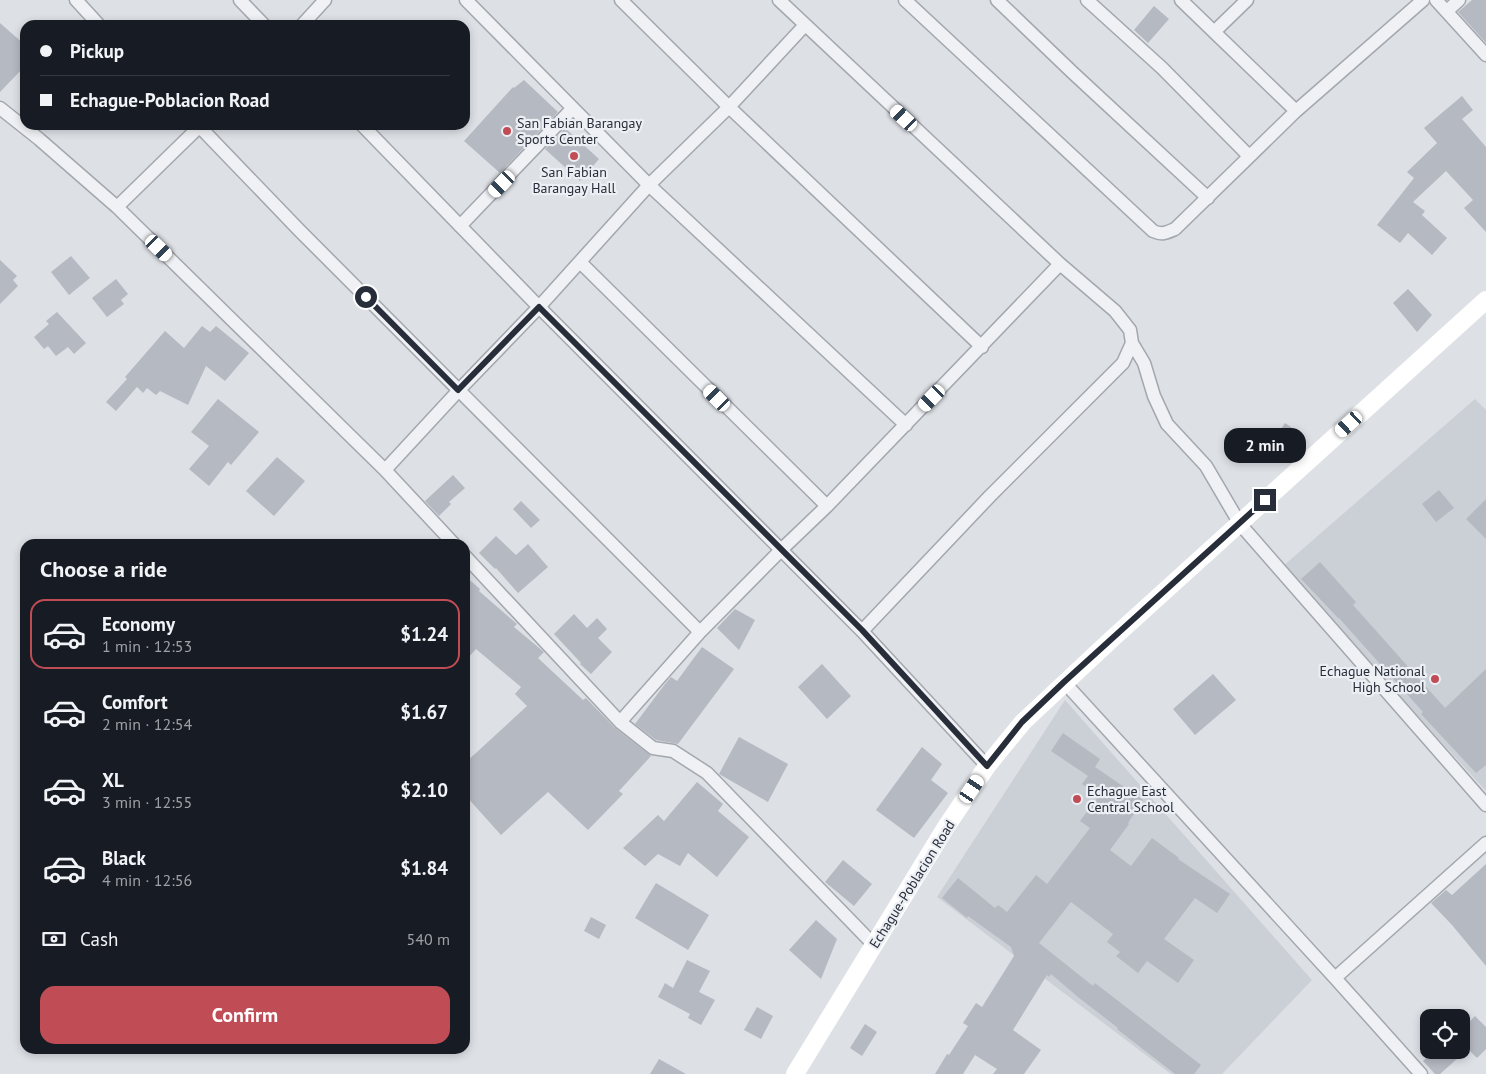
<!DOCTYPE html>
<meta charset="utf-8">
<style>
:root{--surface:#171b24;--page:#242831;--text:#f1f3f6;--muted:#9ea1a6;--line:#363941;--accent:#c04d56}
body{margin:0;font-family:"PT Sans",sans-serif;background:var(--page);color:var(--text);height:100vh;display:flex;flex-direction:column;font-size:19px;white-space:nowrap}
*{box-sizing:border-box;margin:0}
p{font-size:16px;color:var(--muted)}
.icon{flex:none;width:28px;height:28px;fill:none;stroke:currentColor;stroke-width:2;stroke-linecap:round;stroke-linejoin:round}
.map{position:relative;flex:1;overflow:hidden}
.drawer{position:absolute;left:20px;top:539px;width:450px;height:515px;display:flex;flex-direction:column;background:var(--surface);border-radius:15px;box-shadow:0 2px 8px #0003}
.drawer>*{flex:none}
.guide{position:absolute;left:20px;top:20px;width:450px;height:110px;border-radius:15px;box-shadow:0 2px 8px #0003;display:grid;align-content:center;height:110px;padding:0 20px;background:var(--surface)}
.tools{position:absolute;left:1420px;top:1009px;display:grid;gap:10px}
.tools a{display:grid;place-items:center;width:50px;height:50px;border-radius:10px;background:var(--surface);box-shadow:0 2px 8px #0003;font-size:25px}
.end{position:absolute;width:22px;height:22px;margin:-11px;border:6px solid #282d3a;background:#fff;box-shadow:0 0 0 2px #fff}
.from{border-radius:50%}
.bubble{position:absolute;height:35px;border-radius:15px;background:var(--surface);box-shadow:0 2px 8px #0003;font-size:16px;font-weight:700;line-height:35px;text-align:center}
.car{position:absolute;width:15px;height:30px;margin:-15px -8px;border-radius:6px;box-shadow:0 0 4px 1px #0007;background:linear-gradient(#fff 24%,#345 0 40%,#fff 0 76%,#345 0 86%,#fff 0)}
.guide b{display:flex;align-items:center;gap:18px;height:48px;font-size:19px}
.guide b+b{border-top:1px solid var(--line)}
.guide i{width:12px;height:12px;background:var(--text)}
ul{padding:0;list-style:none}
li{display:flex;align-items:center;gap:15px;height:70px;margin:0 10px 8px;padding:0 10px;border:2px solid transparent;border-radius:15px}
li div{flex:1}
li b{display:block;font-size:19px}
li em{font-style:normal;font-weight:700}
li.current{border-color:var(--accent)}
li>.icon{width:45px;height:45px;stroke-width:1.5}
h2{padding:0 20px;font-size:22px;line-height:60px}
.pay{display:flex;align-items:center;gap:12px;height:55px;padding:0 20px;font-size:19px}
.pay p{margin-inline-start:auto}
.primary-button{display:flex;gap:10px;margin-top:auto;padding:10px 20px}
.primary-button a{flex:1;height:58px;border-radius:15px;background:var(--accent);color:#fff;font-size:20px;font-weight:700;line-height:58px;text-align:center}
.map>svg:first-child{display:block}
</style>
<div class="map">
<svg width="1486" height="1074" viewBox="0 0 1486 1074">
<rect width="100%" height="100%" fill="#dde0e5"/>
<!-- built -->
<path fill="#cbcfd6" d="M1475 399 1486 410V791L1282 567Z
M1065 700 1312 980 1222 1074H1171L937 897Z"/>
<!-- building -->
<path fill="#b5b9c2" d="M1472 0H1486V43L1458 12Z
M1154 6 1169 19 1148 43 1134 30Z
M0 23 25 45V66L0 92Z
M524 80 558 112 500 173 464 141 513 87 514 88Z
M1462 96 1473 110 1462 119 1486 147V232L1464 208 1473 200 1446 171 1413 202 1425 211 1422 215 1447 238 1432 255 1408 233 1400 243 1377 225 1414 178 1407 172 1437 143 1424 128Z
M565 128 599 159 580 181 545 149Z
M71 256 90 278 69 295 51 272Z
M0 260 17 276 13 280 18 286 0 304Z
M116 279 128 294 121 300 124 304 107 317 92 298Z
M1408 289 1432 315 1417 332 1393 303Z
M57 312 86 343 74 354 68 347 56 356 48 346 44 349 34 337 49 324 46 321Z
M202 326 210 332 216 326 249 353 225 381 206 366 188 405 160 391 156 395 147 388 143 393 137 387 116 411 106 402 127 379 125 377 165 331 184 348Z
M218 399 259 432 231 465 228 462 209 486 189 469 209 446 191 432Z
M1285 423 1301 434 1293 446 1277 435Z
M277 457 305 481 274 516 246 491Z
M453 475 465 488 449 502 451 504 439 516 425 501Z
M1439 490 1454 508 1436 522 1422 504Z
M1486 499V539L1466 519Z
M521 501 540 520 531 528 513 509Z
M496 536 516 555 528 544 548 567 518 593 496 568 495 569 479 553Z
M1320 562 1356 602 1353 605 1445 708 1486 669V765L1476 773 1421 714 1423 712 1339 618H1338L1301 579Z
M465 576 480 589 479 591 517 624 514 627 544 652 538 658 583 700 586 698 615 728 651 756 619 791 623 794 588 830 548 792 501 835 465 795V763L527 706 515 694 521 687 476 649 465 661Z
M735 609 755 620 739 650 717 628Z
M574 614 587 628 597 618 607 629 598 638 612 652 591 674 580 664 581 663 554 634Z
M702 647 734 669 678 744 656 740 635 724 665 684 671 677 677 681Z
M822 664 851 696 827 719 798 687Z
M1213 674 1236 700 1195 735 1173 709Z
M1063 733 1100 759 1095 767 1143 800 1128 823 1129 824 1110 850 1131 866 1152 838 1179 858 1178 859 1230 894 1217 913 1195 898 1164 939 1194 960 1178 983 1147 961 1138 973 1116 956 1120 952 1107 942 1113 934 1071 902 1039 943 1093 986 1095 983 1201 1065 1194 1074H1175L1117 1029 1118 1028 1078 997 1051 974 1049 977 1047 975 1013 1030 1041 1050 1024 1074H993L997 1069 975 1055 963 1074H935L947 1054 949 1055 968 1026 963 1023 976 1003 982 1007 1014 956 1011 947 968 916 967 918 942 898 958 878 995 908 998 905 1007 912 1036 875 1047 884 1090 828 1080 821 1099 796 1082 784 1088 776 1051 751Z
M739 737 788 764 768 802 719 774Z
M922 747 942 764 931 780 948 793 914 838 876 810Z
M697 782 723 804 718 811 749 837 717 877 688 853 680 866 658 854 645 866 623 848 658 815 664 821Z
M843 860 872 884 854 906 825 882Z
M1486 864V966L1452 925 1431 903 1446 890 1452 895Z
M656 883 709 915 688 950 635 918Z
M591 917 606 925 599 939 584 931Z
M816 920 837 939 821 979 789 950Z
M687 960 710 971 699 992 715 1000 701 1025 688 1018 690 1014 658 997 665 983 673 988Z
M757 1007 773 1016 761 1039 744 1030Z
M1461 1014 1469 1022 1475 1016 1486 1027V1049L1477 1058 1468 1049 1440 1074H1435L1423 1061 1435 1050H1461Z
M865 1024 877 1032 862 1056 850 1048Z
M659 1059 686 1074H650Z"/>
<g fill="none" stroke-linecap="round" stroke-linejoin="round">
<defs>
<path id="street" d="M76 0 99 25
M240 0 264 25
M466 0 649 185 906 425
M621 0 729 107 982 347
M779 0 1060 264 1115 311 1130 330 1132 343 1123 363 990 496 862 631
M905 0 1153 231C1162 235 1166 233 1175 229L1296 111 1423 0
M997 0 1072 72 1208 198
M1087 0 1162 68 1249 156
M1181 0 1296 111
M1436 0 1486 55
M1447 11 1459 0
M302 25 325 0
M1214 32 1247 0
M0 108 39 139 117 207 385 470 454 544
M198 125 299 230 700 632
M362 125 539 307 862 631 987 766
M117 207 201 125
M460 226 573 108
M580 262 827 506
M1132 343 1144 363 1154 396 1167 424 1206 466 1240 524 1486 805
M385 470 459 390 539 307 649 185 729 107 805 25
M465 556 620 722 653 748 673 751 707 773 874 945
M1064 682 1335 978 1421 1074
M620 722 700 632 782 549 827 506 1060 264
M1335 978 1486 843"/>
</defs>
<!-- street casing -->
<use href="#street" stroke="#a3a7ae" stroke-width="15"/>
<!-- street -->
<use href="#street" stroke="#eff1f4" stroke-width="12"/>
<!-- secondary -->
<path stroke="#fff" stroke-width="18" d="M795 1074 946 827 987 766 1023 722 1114 637 1486 300"/>
</g>
<g fill="none" stroke-linecap="round" stroke-linejoin="round">
<!-- route -->
<path stroke="#282d3a" stroke-width="6" d="M366 297 458 390 539 307 862 630 987 766 1022 722 1064 682 1265 500"/>
</g>
<!-- markers -->
<g fill="#c04d56" stroke="#eceff3" stroke-width="2">
<circle cx="507" cy="131" r="5"/>
<circle cx="574" cy="156" r="5"/>
<circle cx="1435" cy="679" r="5"/>
<circle cx="1077" cy="799" r="5"/>
</g>
<g text-anchor="middle" dominant-baseline="central" stroke-width="4.5" stroke-linejoin="round" paint-order="stroke">
<!-- poi labels -->
<g font-size="14" fill="#282d3a" stroke="#eceff3" text-anchor="start">
<text x="517" y="123">San Fabian Barangay<tspan x="517" dy="16">Sports Center</tspan></text>
<text x="574" y="172" text-anchor="middle">San Fabian<tspan x="574" dy="16">Barangay Hall</tspan></text>
<text x="1425" y="671" text-anchor="end">Echague National<tspan x="1425" dy="16">High School</tspan></text>
<text x="1087" y="791">Echague East<tspan x="1087" dy="16">Central School</tspan></text>
</g>
<!-- street labels -->
<g font-size="14" fill="#282d3a" stroke="#eceff3">
<text transform="translate(912 884) rotate(-58)">Echague-Poblacion Road</text>
</g>
</g>
</svg>
<div class="tools">
<a><svg class="icon" aria-label="locate" viewBox="0 0 24 24"><circle cx="12" cy="12" r="6"/><path d="M12 2v4M12 18v4M2 12h4M18 12h4"/></svg></a>
</div>
<i class="end from" style="left:366px;top:297px"></i>
<i class="end" style="left:1265px;top:500px"></i>
<div class="bubble" style="left:1224px;top:428px;width:82px">2 min</div>
<i class="car" style="left:904px;top:118px;rotate:313deg"></i>
<i class="car" style="left:502px;top:184px;rotate:224deg"></i>
<i class="car" style="left:159px;top:248px;rotate:134deg"></i>
<i class="car" style="left:717px;top:398px;rotate:315deg"></i>
<i class="car" style="left:932px;top:398px;rotate:224deg"></i>
<i class="car" style="left:1349px;top:424px;rotate:228deg"></i>
<i class="car" style="left:972px;top:789px;rotate:34deg"></i>
<div class="guide">
<b><i class="from"></i>Pickup</b>
<b><i></i>Echague-Poblacion Road</b>
</div>
<section class="drawer">
<h2>Choose a ride</h2>
<ul>
<li class="current"><svg class="icon" aria-label="car" viewBox="0 0 24 24"><path d="M5 17H2v-5l4-1 3-4h7l3 4 3 1v5h-3M9 17h6M6 11h13"/><circle cx="7" cy="17" r="2"/><circle cx="17" cy="17" r="2"/></svg><div><b>Economy</b><p>1 min · 12:53</p></div><em>$1.24</em></li>
<li><svg class="icon" aria-label="car" viewBox="0 0 24 24"><path d="M5 17H2v-5l4-1 3-4h7l3 4 3 1v5h-3M9 17h6M6 11h13"/><circle cx="7" cy="17" r="2"/><circle cx="17" cy="17" r="2"/></svg><div><b>Comfort</b><p>2 min · 12:54</p></div><em>$1.67</em></li>
<li><svg class="icon" aria-label="car" viewBox="0 0 24 24"><path d="M5 17H2v-5l4-1 3-4h7l3 4 3 1v5h-3M9 17h6M6 11h13"/><circle cx="7" cy="17" r="2"/><circle cx="17" cy="17" r="2"/></svg><div><b>XL</b><p>3 min · 12:55</p></div><em>$2.10</em></li>
<li><svg class="icon" aria-label="car" viewBox="0 0 24 24"><path d="M5 17H2v-5l4-1 3-4h7l3 4 3 1v5h-3M9 17h6M6 11h13"/><circle cx="7" cy="17" r="2"/><circle cx="17" cy="17" r="2"/></svg><div><b>Black</b><p>4 min · 12:56</p></div><em>$1.84</em></li>
</ul>
<div class="pay"><svg class="icon" aria-label="cash" viewBox="0 0 24 24"><path d="M3 7h18v10H3z"/><circle cx="12" cy="12" r="2"/></svg>Cash<p>540 m</p></div>
<div class="primary-button"><a>Confirm</a></div>
</section>
</div>
